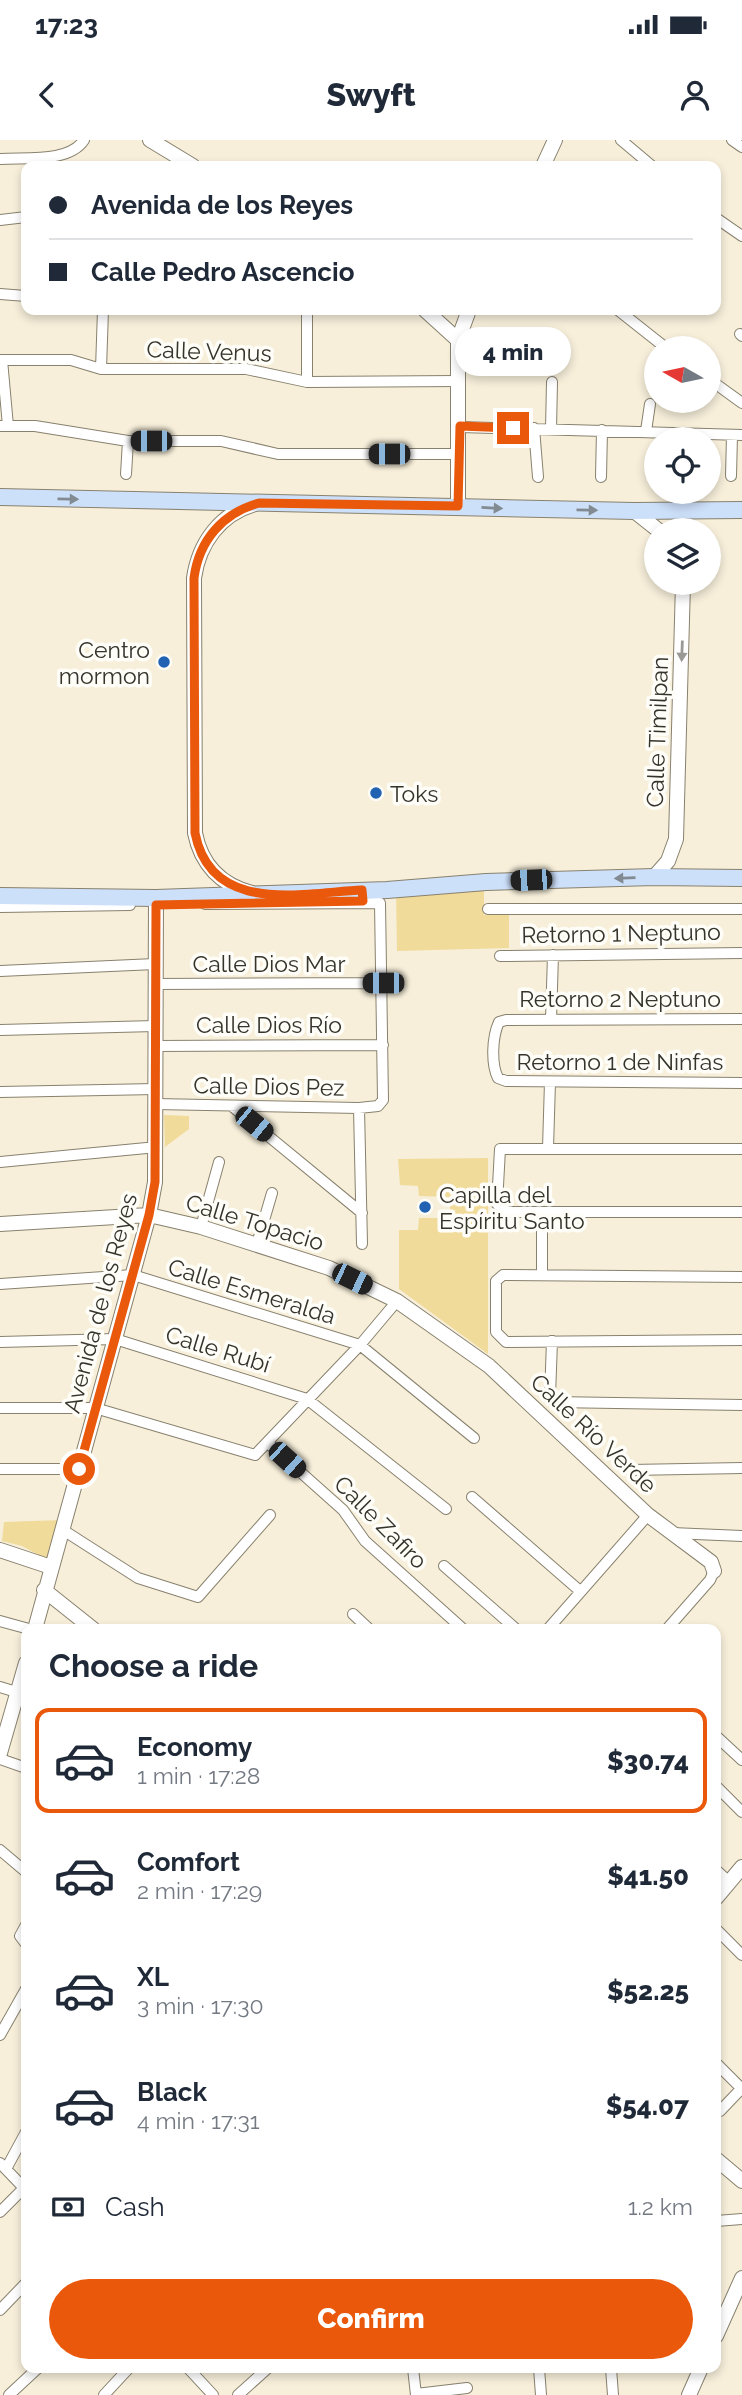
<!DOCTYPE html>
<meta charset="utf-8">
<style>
:root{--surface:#fff;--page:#f6f6f7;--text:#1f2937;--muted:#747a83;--line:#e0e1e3;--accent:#ea580c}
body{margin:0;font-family:Raleway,sans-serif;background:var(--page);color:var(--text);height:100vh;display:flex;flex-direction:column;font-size:26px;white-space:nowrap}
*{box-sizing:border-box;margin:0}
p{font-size:23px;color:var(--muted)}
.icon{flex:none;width:38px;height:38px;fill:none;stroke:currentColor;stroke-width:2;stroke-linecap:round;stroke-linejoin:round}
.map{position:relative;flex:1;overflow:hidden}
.sheet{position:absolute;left:21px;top:1484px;width:700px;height:749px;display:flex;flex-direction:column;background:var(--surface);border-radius:14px;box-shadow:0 4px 10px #0003}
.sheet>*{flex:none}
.banner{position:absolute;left:21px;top:21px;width:700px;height:154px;border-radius:14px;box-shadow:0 4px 10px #0003;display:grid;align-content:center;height:154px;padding:0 28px;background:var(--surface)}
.needle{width:46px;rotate:279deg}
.controls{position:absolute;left:644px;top:196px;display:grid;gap:14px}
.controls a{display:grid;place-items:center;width:77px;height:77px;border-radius:50%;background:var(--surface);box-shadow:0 4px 10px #0003;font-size:35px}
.end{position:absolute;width:32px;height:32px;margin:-16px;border:9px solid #ea580c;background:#fff;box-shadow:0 0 0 4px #fff}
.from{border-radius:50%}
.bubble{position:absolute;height:49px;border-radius:24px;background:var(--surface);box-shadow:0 4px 10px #0003;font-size:23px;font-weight:800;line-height:49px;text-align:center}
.car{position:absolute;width:21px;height:42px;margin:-21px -10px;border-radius:9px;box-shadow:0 0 5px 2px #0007;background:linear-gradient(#222 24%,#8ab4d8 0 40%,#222 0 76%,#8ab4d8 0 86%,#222 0)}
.banner b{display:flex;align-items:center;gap:24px;height:66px;font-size:26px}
.banner b+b{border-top:2px solid var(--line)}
.banner i{width:18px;height:18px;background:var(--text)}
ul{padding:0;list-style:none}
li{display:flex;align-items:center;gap:21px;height:105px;margin:0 14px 10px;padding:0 14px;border:4px solid transparent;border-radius:14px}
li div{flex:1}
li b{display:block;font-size:26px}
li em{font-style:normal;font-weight:800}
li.on{border-color:var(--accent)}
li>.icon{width:63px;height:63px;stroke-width:1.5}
h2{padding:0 28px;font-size:32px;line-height:84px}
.pay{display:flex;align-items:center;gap:18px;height:77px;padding:0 28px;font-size:26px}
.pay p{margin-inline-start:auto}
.cta{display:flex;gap:14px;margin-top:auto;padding:14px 28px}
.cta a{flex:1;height:80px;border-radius:42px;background:var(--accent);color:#fff;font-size:28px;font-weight:800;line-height:80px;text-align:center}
.status{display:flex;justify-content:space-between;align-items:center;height:49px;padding:0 35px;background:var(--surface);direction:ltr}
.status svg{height:19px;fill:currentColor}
header{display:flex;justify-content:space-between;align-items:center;height:91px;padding:0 28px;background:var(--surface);font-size:32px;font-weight:800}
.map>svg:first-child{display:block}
</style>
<div class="status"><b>17:23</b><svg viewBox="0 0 49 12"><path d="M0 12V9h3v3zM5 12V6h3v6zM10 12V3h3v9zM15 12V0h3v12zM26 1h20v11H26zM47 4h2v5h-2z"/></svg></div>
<header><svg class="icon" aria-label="back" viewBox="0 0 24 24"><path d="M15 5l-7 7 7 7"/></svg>Swyft<svg class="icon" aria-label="person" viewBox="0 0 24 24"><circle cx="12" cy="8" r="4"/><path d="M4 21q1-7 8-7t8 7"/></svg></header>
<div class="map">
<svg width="742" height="2255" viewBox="0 0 742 2255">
<rect width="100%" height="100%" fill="#f7efda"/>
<!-- green -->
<path fill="#f1db9a" d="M484 748V775H509V808L397 811 396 750Z
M164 975 189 976V989L165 1007Z
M488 1018V1214L399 1149V1090H418L419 1078H450V1057L419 1056 418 1046 400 1045 398 1019Z
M62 1380 50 1421 22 1406 2 1401 4 1382Z"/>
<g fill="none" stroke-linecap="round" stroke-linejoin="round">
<defs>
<path id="minor" d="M621 0 652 26
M732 0 742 7
M0 19C25 17 69 23 84 0
M716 78 742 96
M0 80 26 77
M0 154 26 156
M618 170 666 208
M740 194 742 196
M0 220H71L101 229H246L307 242 459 241
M2 220 8 286
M101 229 103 170
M709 239 742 263
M307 242V170
M0 286H35L128 301H221L278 314H459
M460 287 742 295
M534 288 538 337
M551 289 552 242
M646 291 650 264
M126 334 128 301
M731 336 732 295
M601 337 602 290
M0 767 130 765
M488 769H742
M500 816 742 813
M0 831 155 824
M155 844 383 843
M742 879 506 880 499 882C492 897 491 924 498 938L506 941 742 943
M551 880 553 815
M0 890 155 886
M156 906 383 905
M0 952 156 949
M156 964 359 968 378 966 383 960 380 763 205 764
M233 967 362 1073
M359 968 362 1104
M548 1008 550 942
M742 1009H500L497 1064 508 1072H742
M0 1022 157 1007
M542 1072V1135
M201 1087 219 1022
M257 1104 272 1053
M742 1137 503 1135 496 1141V1192L506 1202 742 1200
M0 1144 133 1135 360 1205 474 1298
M552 1201 550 1256 553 1262 742 1265
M0 1202 115 1199 307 1259 446 1369
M0 1268H95L255 1315 360 1205 397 1161
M269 1304 343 1370 365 1401 463 1489
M0 1329H79
M630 1330 742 1328
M472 1357 580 1451
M63 1390 138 1438 198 1457 270 1375
M672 1393 742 1396
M444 1426 516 1489
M353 1474 369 1489
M0 1481 29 1489
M548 1489 648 1375
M667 1489 710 1440 714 1431
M0 1547 26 1555
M716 1596 742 1620
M0 1619 26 1628
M717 1647 742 1672
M0 1710 26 1732
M716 1730 729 1742
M26 1785 20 1796 26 1804
M716 1789 742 1815
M0 1895 26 1849
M716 1923 742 1949
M720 1971 742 1948
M0 2023 26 2050
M6 2029 26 1992
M0 2072 24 2048
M716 2081 742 2079
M0 2170 26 2143
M188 2228 213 2255
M413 2228 416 2255
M539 2228 541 2255
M611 2228 613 2255
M416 2254 467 2248
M9 2255 38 2228
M104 2255 129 2228
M238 2255 268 2228"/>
<path id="tertiary" d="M150 0 193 26
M543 26 555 0
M425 170 458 200
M458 366V200L469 170
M634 371 658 390
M654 737 668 721 676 699 683 443
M252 753C221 745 201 724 195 693L194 438C199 403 220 374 255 364
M0 1084 149 1075 201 1087 329 1128 397 1161 489 1226 648 1375 711 1422 714 1431
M0 1410 51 1427
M44 1450 93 1489
M35 1489 149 1075 155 1042 156 758
M0 1613 26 1523
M716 1758 742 1727
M716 2019 742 2041
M716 2196 742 2138
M689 2255 701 2228"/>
<path id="secondary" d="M0 357 634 371 742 370
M0 756 156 758 387 750 486 742 654 737 742 738"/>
</defs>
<!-- minor casing -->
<use href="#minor" stroke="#88816e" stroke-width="12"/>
<!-- tertiary casing -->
<use href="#tertiary" stroke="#88816e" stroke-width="16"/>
<!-- secondary casing -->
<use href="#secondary" stroke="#88816e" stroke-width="18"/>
<!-- minor -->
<use href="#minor" stroke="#fff" stroke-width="10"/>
<!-- tertiary -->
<use href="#tertiary" stroke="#fff" stroke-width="14"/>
<!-- secondary -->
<use href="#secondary" stroke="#cde0fa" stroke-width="16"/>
</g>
<!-- one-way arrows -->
<defs><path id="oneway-solid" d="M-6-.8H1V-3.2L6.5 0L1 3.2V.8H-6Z" transform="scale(1.75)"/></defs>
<g fill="#828a92">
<use href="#oneway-solid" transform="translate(68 359) rotate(1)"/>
<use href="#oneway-solid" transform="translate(492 368) rotate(3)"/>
<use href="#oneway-solid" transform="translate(587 370) rotate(1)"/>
<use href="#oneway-solid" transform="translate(625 738) rotate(178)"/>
</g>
<use fill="#9a9995" href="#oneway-solid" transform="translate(682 511) rotate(92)"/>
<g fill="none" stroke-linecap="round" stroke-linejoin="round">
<!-- route -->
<path stroke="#ea580c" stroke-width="9" d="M79 1329 149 1075 155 1042 156 765 363 761 362 750C301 753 211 775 195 693L194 438C199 400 223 373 259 363L458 366 460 286 513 288"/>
</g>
<!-- markers -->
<g fill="#2162b3" stroke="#fefdf8" stroke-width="2.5">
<circle cx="164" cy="522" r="7"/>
<circle cx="376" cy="653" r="7"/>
<circle cx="425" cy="1067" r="7"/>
</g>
<g text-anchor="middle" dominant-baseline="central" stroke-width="7" stroke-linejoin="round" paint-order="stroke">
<!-- street labels -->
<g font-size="23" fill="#36332b" stroke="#fefdf8">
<text transform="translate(209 211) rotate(2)">Calle Venus</text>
<text transform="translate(657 592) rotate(-88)">Calle Timilpan</text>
<text transform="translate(621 793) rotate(-1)">Retorno 1 Neptuno</text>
<text x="269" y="823">Calle Dios Mar</text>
<text x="620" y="858">Retorno 2 Neptuno</text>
<text x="269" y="884">Calle Dios Río</text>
<text x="620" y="921">Retorno 1 de Ninfas</text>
<text transform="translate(269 946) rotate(1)">Calle Dios Pez</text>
<text transform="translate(255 1082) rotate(17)">Calle Topacio</text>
<text transform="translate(252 1151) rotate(17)">Calle Esmeralda</text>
<text transform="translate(100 1163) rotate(-75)">Avenida de los Reyes</text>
<text transform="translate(218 1209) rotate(17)">Calle Rubí</text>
<text transform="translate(594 1293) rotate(43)">Calle Río Verde</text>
<text transform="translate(381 1382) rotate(45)">Calle Zafiro</text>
</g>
<!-- poi labels -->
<g font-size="23" fill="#36332b" stroke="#fefdf8" text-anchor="start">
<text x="150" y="509" text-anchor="end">Centro<tspan x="150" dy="26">mormon</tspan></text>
<text x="390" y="653">Toks</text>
<text x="439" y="1054">Capilla del<tspan x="439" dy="26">Espíritu Santo</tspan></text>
</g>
</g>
</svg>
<div class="controls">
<a><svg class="needle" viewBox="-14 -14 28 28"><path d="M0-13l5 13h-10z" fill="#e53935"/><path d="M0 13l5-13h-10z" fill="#747a83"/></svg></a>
<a><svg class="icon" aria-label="locate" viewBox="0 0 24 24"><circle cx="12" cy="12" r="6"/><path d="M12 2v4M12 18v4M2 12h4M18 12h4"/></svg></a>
<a><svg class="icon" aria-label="layers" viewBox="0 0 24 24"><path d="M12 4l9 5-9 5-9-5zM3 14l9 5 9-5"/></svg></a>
</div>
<i class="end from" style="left:79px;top:1329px"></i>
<i class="end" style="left:513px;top:288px"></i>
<div class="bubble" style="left:455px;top:187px;width:116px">4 min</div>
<i class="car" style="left:151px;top:301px;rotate:270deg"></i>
<i class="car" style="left:389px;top:314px;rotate:270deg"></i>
<i class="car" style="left:531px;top:740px;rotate:268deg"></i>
<i class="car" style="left:383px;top:843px;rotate:270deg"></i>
<i class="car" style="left:254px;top:984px;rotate:129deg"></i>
<i class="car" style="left:352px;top:1139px;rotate:116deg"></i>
<i class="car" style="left:287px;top:1320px;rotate:132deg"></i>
<div class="banner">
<b><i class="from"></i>Avenida de los Reyes</b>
<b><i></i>Calle Pedro Ascencio</b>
</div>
<section class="sheet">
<h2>Choose a ride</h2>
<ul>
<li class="on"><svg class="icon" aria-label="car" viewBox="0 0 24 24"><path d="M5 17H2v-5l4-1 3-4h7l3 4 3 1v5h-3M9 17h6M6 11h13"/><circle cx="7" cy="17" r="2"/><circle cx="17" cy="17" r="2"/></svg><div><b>Economy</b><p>1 min · 17:28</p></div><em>$30.74</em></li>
<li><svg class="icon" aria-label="car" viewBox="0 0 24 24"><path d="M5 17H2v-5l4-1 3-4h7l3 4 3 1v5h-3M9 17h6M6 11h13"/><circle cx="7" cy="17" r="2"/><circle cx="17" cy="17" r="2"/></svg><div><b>Comfort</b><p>2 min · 17:29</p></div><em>$41.50</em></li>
<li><svg class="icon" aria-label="car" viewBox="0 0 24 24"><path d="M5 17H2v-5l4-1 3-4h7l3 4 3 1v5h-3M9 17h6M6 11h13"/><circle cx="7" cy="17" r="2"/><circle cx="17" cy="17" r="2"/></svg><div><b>XL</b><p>3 min · 17:30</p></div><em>$52.25</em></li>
<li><svg class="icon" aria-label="car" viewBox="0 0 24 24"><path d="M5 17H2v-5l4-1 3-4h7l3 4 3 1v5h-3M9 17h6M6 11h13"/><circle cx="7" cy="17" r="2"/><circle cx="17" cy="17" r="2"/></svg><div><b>Black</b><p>4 min · 17:31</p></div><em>$54.07</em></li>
</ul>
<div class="pay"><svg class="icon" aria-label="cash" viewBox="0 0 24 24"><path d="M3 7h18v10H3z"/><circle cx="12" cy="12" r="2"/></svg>Cash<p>1.2 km</p></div>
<div class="cta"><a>Confirm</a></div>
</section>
</div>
